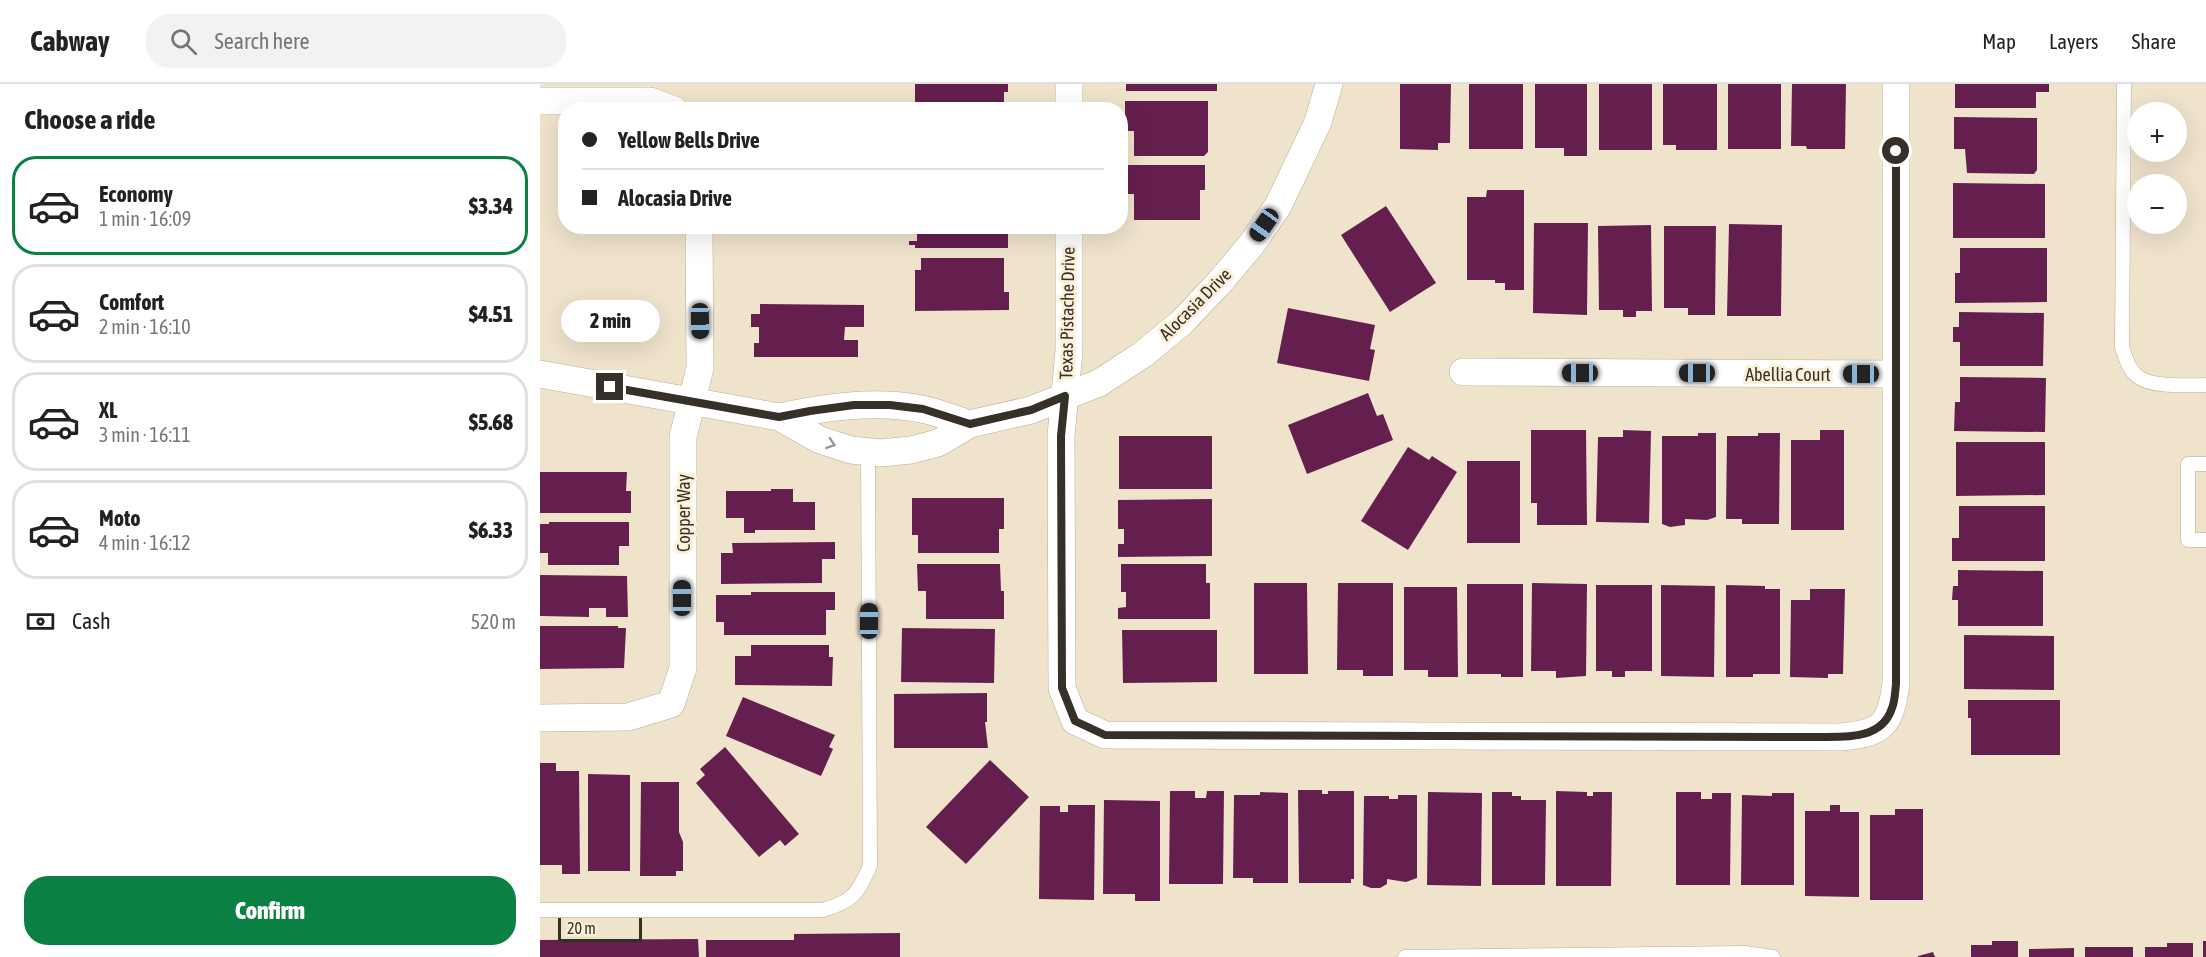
<!DOCTYPE html>
<meta charset="utf-8">
<style>
:root{--surface:#fff;--page:#f2f2f2;--text:#222;--muted:#767676;--line:#e0e0e0;--accent:#0b8043}
body{margin:0;font-family:"Asap Condensed",sans-serif;background:var(--page);color:var(--text);height:100vh;display:flex;flex-direction:column;font-size:22px;white-space:nowrap}
*{box-sizing:border-box;margin:0}
p{font-size:20px;color:var(--muted)}
.icon{flex:none;width:33px;height:33px;fill:none;stroke:currentColor;stroke-width:2;stroke-linecap:round;stroke-linejoin:round}
.map{position:relative;flex:1;overflow:hidden}
.details{display:flex;flex-direction:column;background:var(--surface);width:540px}
.details>*{flex:none}
.hud{position:absolute;left:18px;top:18px;width:570px;height:132px;border-radius:24px;box-shadow:0 6px 24px #0002;display:grid;align-content:center;height:132px;padding:0 24px;background:var(--surface)}
.controls{position:absolute;left:1587px;top:18px;display:grid;gap:12px}
.controls a{display:grid;place-items:center;width:60px;height:60px;border-radius:50%;background:var(--surface);box-shadow:0 6px 24px #0002;font-size:30px}
.scale{position:absolute;left:18px;bottom:15px;width:84px;box-sizing:border-box;padding-left:6px;border:3px solid #353028;border-top:0;font-size:16px;line-height:21px;white-space:nowrap;color:#353028;-webkit-text-stroke:4px #fdf0d9;paint-order:stroke}
.end{position:absolute;width:27px;height:27px;margin:-14px;border:8px solid #353028;background:#fff;box-shadow:0 0 0 3px #fff}
.from{border-radius:50%}
.bubble{position:absolute;height:42px;border-radius:21px;background:var(--surface);box-shadow:0 6px 24px #0002;font-size:20px;font-weight:800;line-height:42px;text-align:center}
.car{position:absolute;width:18px;height:36px;margin:-18px -9px;border-radius:8px;box-shadow:0 0 4px 2px #0007;background:linear-gradient(#222 24%,#8ab4d8 0 40%,#222 0 76%,#8ab4d8 0 86%,#222 0)}
.hud b{display:flex;align-items:center;gap:21px;height:57px;font-size:22px}
.hud b+b{border-top:2px solid var(--line)}
.hud i{width:15px;height:15px;background:var(--text)}
ul{padding:0;list-style:none}
li{display:flex;align-items:center;gap:18px;height:99px;margin:0 12px 9px;padding:0 12px;border:3px solid var(--line);border-radius:24px}
li div{flex:1}
li b{display:block;font-size:22px}
li em{font-style:normal;font-weight:800}
li.on{border-color:var(--accent)}
li>.icon{width:54px;height:54px;stroke-width:1.5}
h2{padding:0 24px;font-size:27px;line-height:72px}
.pay{display:flex;align-items:center;gap:15px;height:66px;padding:0 24px;font-size:22px}
.pay p{margin-inline-start:auto}
.primary-button{display:flex;gap:12px;margin-top:auto;padding:12px 24px}
.primary-button a{flex:1;height:69px;border-radius:24px;background:var(--accent);color:#fff;font-size:24px;font-weight:800;line-height:69px;text-align:center}
header{display:flex;align-items:center;gap:36px;box-sizing:border-box;height:84px;padding:0 30px;background:var(--surface);border-bottom:2px solid var(--line)}
header strong{font-size:28px}
nav{display:flex;gap:33px;margin-inline-start:auto;font-size:21px}
.search{width:420px;height:54px;background:var(--page);display:flex;align-items:center;gap:15px;box-sizing:border-box;padding:0 21px;border-radius:24px;color:var(--muted);font-size:22px}
main{display:flex;flex:1;min-height:0}
.map>svg:first-child{display:block}
</style>
<header>
<strong>Cabway</strong>
<div class="search"><svg class="icon" aria-label="search" viewBox="0 0 24 24"><circle cx="10" cy="10" r="6"/><path d="M15 15l6 6"/></svg>Search here</div>
<nav><a>Map</a><a>Layers</a><a>Share</a></nav>
</header>
<main>
<section class="details">
<h2>Choose a ride</h2>
<ul>
<li class="on"><svg class="icon" aria-label="car" viewBox="0 0 24 24"><path d="M5 17H2v-5l4-1 3-4h7l3 4 3 1v5h-3M9 17h6M6 11h13"/><circle cx="7" cy="17" r="2"/><circle cx="17" cy="17" r="2"/></svg><div><b>Economy</b><p>1 min · 16:09</p></div><em>$3.34</em></li>
<li><svg class="icon" aria-label="car" viewBox="0 0 24 24"><path d="M5 17H2v-5l4-1 3-4h7l3 4 3 1v5h-3M9 17h6M6 11h13"/><circle cx="7" cy="17" r="2"/><circle cx="17" cy="17" r="2"/></svg><div><b>Comfort</b><p>2 min · 16:10</p></div><em>$4.51</em></li>
<li><svg class="icon" aria-label="car" viewBox="0 0 24 24"><path d="M5 17H2v-5l4-1 3-4h7l3 4 3 1v5h-3M9 17h6M6 11h13"/><circle cx="7" cy="17" r="2"/><circle cx="17" cy="17" r="2"/></svg><div><b>XL</b><p>3 min · 16:11</p></div><em>$5.68</em></li>
<li><svg class="icon" aria-label="car" viewBox="0 0 24 24"><path d="M5 17H2v-5l4-1 3-4h7l3 4 3 1v5h-3M9 17h6M6 11h13"/><circle cx="7" cy="17" r="2"/><circle cx="17" cy="17" r="2"/></svg><div><b>Moto</b><p>4 min · 16:12</p></div><em>$6.33</em></li>
</ul>
<div class="pay"><svg class="icon" aria-label="cash" viewBox="0 0 24 24"><path d="M3 7h18v10H3z"/><circle cx="12" cy="12" r="2"/></svg>Cash<p>520 m</p></div>
<div class="primary-button"><a>Confirm</a></div>
</section>
<div class="map">
<svg width="1666" height="873" viewBox="0 0 1666 873">
<rect width="100%" height="100%" fill="#f0e3cc"/>
<!-- building -->
<path fill="#651f4f" d="M375 0H468V8H464V26H382V19H375Z
M586 0H677V7H586Z
M860 0H911L910 59H898V66L860 65Z
M929 0H983V65H929Z
M995 0H1047V72H1024V64H995Z
M1059 0H1112V66H1059Z
M1123 0H1177V66H1136V61H1123Z
M1188 0H1241V65H1188Z
M1252 0H1306L1305 65H1267L1266 62H1251Z
M1415 0H1509V8H1496V24H1415Z
M585 17H668V68L664 72H594V47H585Z
M1414 33 1497 34V86L1494 90 1427 89 1425 65H1414Z
M584 81H665V106H660V136H594V110H584Z
M1413 99 1505 100V154H1413Z
M947 106H984V206H965V199H955V196H927V113H946Z
M846 122 896 199 850 228 801 151Z
M994 139H1048L1047 231 993 229Z
M1189 140 1242 141 1241 232H1187Z
M1111 141 1112 227H1096V233H1083V226H1059L1058 142Z
M377 142H464V145H468V164H375V161H369V157H377Z
M1124 142H1176L1175 231H1148V224H1124Z
M1420 164H1507V218L1415 219V189H1420Z
M381 174H464V208H469V226L375 227V186H381Z
M220 220 324 221V243H305L304 256H318V273H214V259H219V243H211V230H220Z
M748 224 835 241 830 265 835 266 829 297 737 279Z
M1419 228 1504 229 1503 282H1420V258H1413V243H1419Z
M1420 293 1506 294 1505 348 1414 347 1415 318H1420Z
M828 309 837 332 843 330 853 356 767 390 748 341Z
M991 346H1046L1047 441H997V419H991Z
M1083 346 1111 347 1109 439 1056 438 1058 353H1083Z
M1280 346H1304V446H1251V356H1280Z
M1158 349H1176V433L1167 436 1145 435V441L1130 443 1122 440V352H1158Z
M1218 349H1240L1239 440H1202V435H1186L1187 352H1218Z
M579 352H672V405H579Z
M1416 358H1505V411L1416 412Z
M868 363 889 376 892 372 917 388 868 466 821 437Z
M927 377H980V459H927Z
M0 388H87L86 407H91V429H0Z
M231 405H253V418H275V446H215V449H204V434H186V407H231Z
M372 414H464V445H459V469H378V451H372Z
M672 415V472L578 473V460H584V445H578V416Z
M1419 422H1505V477H1412V454H1419Z
M9 438H89V462H79V481H8V469H0V440H9Z
M295 458V475H282V499L181 500V469H193L192 459Z
M377 480H460L461 507H464V535H386V507H378Z
M581 480H666V499H670V535H578V524L586 523V508H581Z
M1418 486 1503 487V542H1418V516H1412L1413 502H1418Z
M0 491 87 492 88 533H66V524H49V533L0 532Z
M714 499H767L768 590H714Z
M798 499H853V592H823V586H797Z
M992 499 1047 500 1046 592 1016 594V587H991Z
M927 500H983V593H961V590H927Z
M1056 501H1112V587H1085V593H1072V587H1056Z
M1121 501 1175 502 1174 593 1121 592Z
M1186 501 1225 502V505H1240V590H1213V593H1186Z
M864 503H917L918 593H888V586H864Z
M1270 505H1305L1303 590H1288V594L1250 593 1251 516H1270Z
M211 508H295V526H286V551H184V538H176V511H211Z
M0 542H78V544H86L84 584 0 585Z
M362 544 455 545 454 599 361 598Z
M582 546H677V598L583 599Z
M1424 551 1514 552V606L1424 605Z
M211 561H289V573H293L292 602 195 601V572H211Z
M447 609V638H445L448 664H354V610Z
M203 613 295 651 289 663 293 665 281 692 186 652Z
M1428 616H1520V671H1431V634H1428Z
M185 663 259 750 245 762 240 756 219 773 156 699 165 691 160 685Z
M450 676 489 713 426 780 386 743Z
M0 679H16V687H39L40 790H22V781H0Z
M48 690 90 691V787H48Z
M101 698H139V748L143 758V787H136V792H100Z
M758 706H782V710H788V707H814V795H811V799H759Z
M630 707H655V714H666L667 707H684L683 800H629Z
M1016 707 1047 708V712H1053V708H1072L1071 802H1016Z
M720 708 748 709V799H713V794H693L694 711H720Z
M888 708 942 709 941 802 887 801Z
M952 708H972V712H981V716H1006L1005 801H952Z
M1136 708H1161V715H1172V709H1191L1190 801H1136Z
M1232 709H1254V801H1201L1202 711 1232 712Z
M858 711H877V794L866 798 847 795V800L840 804H831L823 801 824 712H849V715H858Z
M564 716 620 717V817H595V810H563Z
M528 721H555L554 816 499 815 500 722H520V728H528Z
M1290 721H1300V728H1319V813L1265 812V727H1290Z
M1355 725H1383V816H1330V731H1355Z
M360 849V873H166V856H254V850Z
M158 855 159 873H0V856Z
M1452 857H1478V873H1431V861H1452Z
M1663 857H1666V873H1663Z
M1627 859H1653V873H1605V863H1627Z
M1545 863H1593V873H1545Z
M1534 864V873H1489V865Z
M1393 868 1395 873H1378V872Z"/>
<g fill="none" stroke-linecap="round" stroke-linejoin="round">
<defs>
<path id="service" d="M1584 0 1582 263C1585 272 1588 285 1597 292 1612 304 1647 301 1666 301
M1666 380H1648V456H1666
M0 826H283C314 817 317 810 330 782L328 368
M865 873 1205 869 1233 873"/>
<path id="minor" d="M0 17H110L134 26
M529 26V0
M529 142V267L521 352 522 604 535 637 565 651 1301 653C1343 649 1350 642 1356 600V0
M923 288 1356 290
M0 290 239 333 280 356 311 366 340 369 371 366 398 359 430 340 491 326 559 299 602 271 641 239 679 199 711 161 738 122 778 38 789 0
M239 333C286 323 334 316 381 325 398 328 414 335 430 340
M0 634 88 633 131 620 143 584V353L160 284 159 142"/>
</defs>
<!-- service casing -->
<use href="#service" stroke="#b8ac97" stroke-width="15"/>
<!-- minor casing -->
<use href="#minor" stroke="#b8ac97" stroke-width="28"/>
<!-- service -->
<use href="#service" stroke="#fff" stroke-width="14"/>
<!-- minor -->
<use href="#minor" stroke="#fff" stroke-width="27"/>
</g>
<!-- one-way arrows -->
<defs><path id="oneway-chevron" d="M-2-3.5L2.5 0L-2 3.5" fill="none" stroke-width="1.6" stroke-linecap="round" stroke-linejoin="round" transform="scale(1.5)"/></defs>
<use stroke="#9a9894" href="#oneway-chevron" transform="translate(291 360) rotate(19)"/>
<g fill="none" stroke-linecap="round" stroke-linejoin="round">
<!-- route -->
<path stroke="#353028" stroke-width="8" d="M70 303 239 333 270 327 314 321H350L383 325 430 340 491 326 525 312 521 352 522 604 535 637 565 651 1277 653C1305 653 1342 656 1352 624 1355 617 1355 608 1356 600V67"/>
</g>
<g text-anchor="middle" dominant-baseline="central" stroke-width="6" stroke-linejoin="round" paint-order="stroke">
<!-- street labels -->
<g font-size="18" fill="#353028" stroke="#fdf0d9">
<text transform="translate(655 220) rotate(-45)">Alocasia Drive</text>
<text transform="translate(527 229) rotate(-89)">Texas Pistache Drive</text>
<text x="1248" y="290">Abellia Court</text>
<text transform="translate(143 429) rotate(-90)">Copper Way</text>
</g>
</g>
</svg>
<div class="controls">
<a>+</a>
<a>−</a>
</div>
<div class="scale">20 m</div>
<i class="end from" style="left:1356px;top:67px"></i>
<i class="end" style="left:70px;top:303px"></i>
<div class="bubble" style="left:21px;top:216px;width:99px">2 min</div>
<i class="car" style="left:724px;top:141px;rotate:215deg"></i>
<i class="car" style="left:160px;top:237px;rotate:179deg"></i>
<i class="car" style="left:1040px;top:289px;rotate:270deg"></i>
<i class="car" style="left:1157px;top:289px;rotate:270deg"></i>
<i class="car" style="left:1321px;top:290px;rotate:270deg"></i>
<i class="car" style="left:142px;top:514px;rotate:0deg"></i>
<i class="car" style="left:329px;top:537px;rotate:0deg"></i>
<div class="hud">
<b><i class="from"></i>Yellow Bells Drive</b>
<b><i></i>Alocasia Drive</b>
</div>
</div>
</main>
